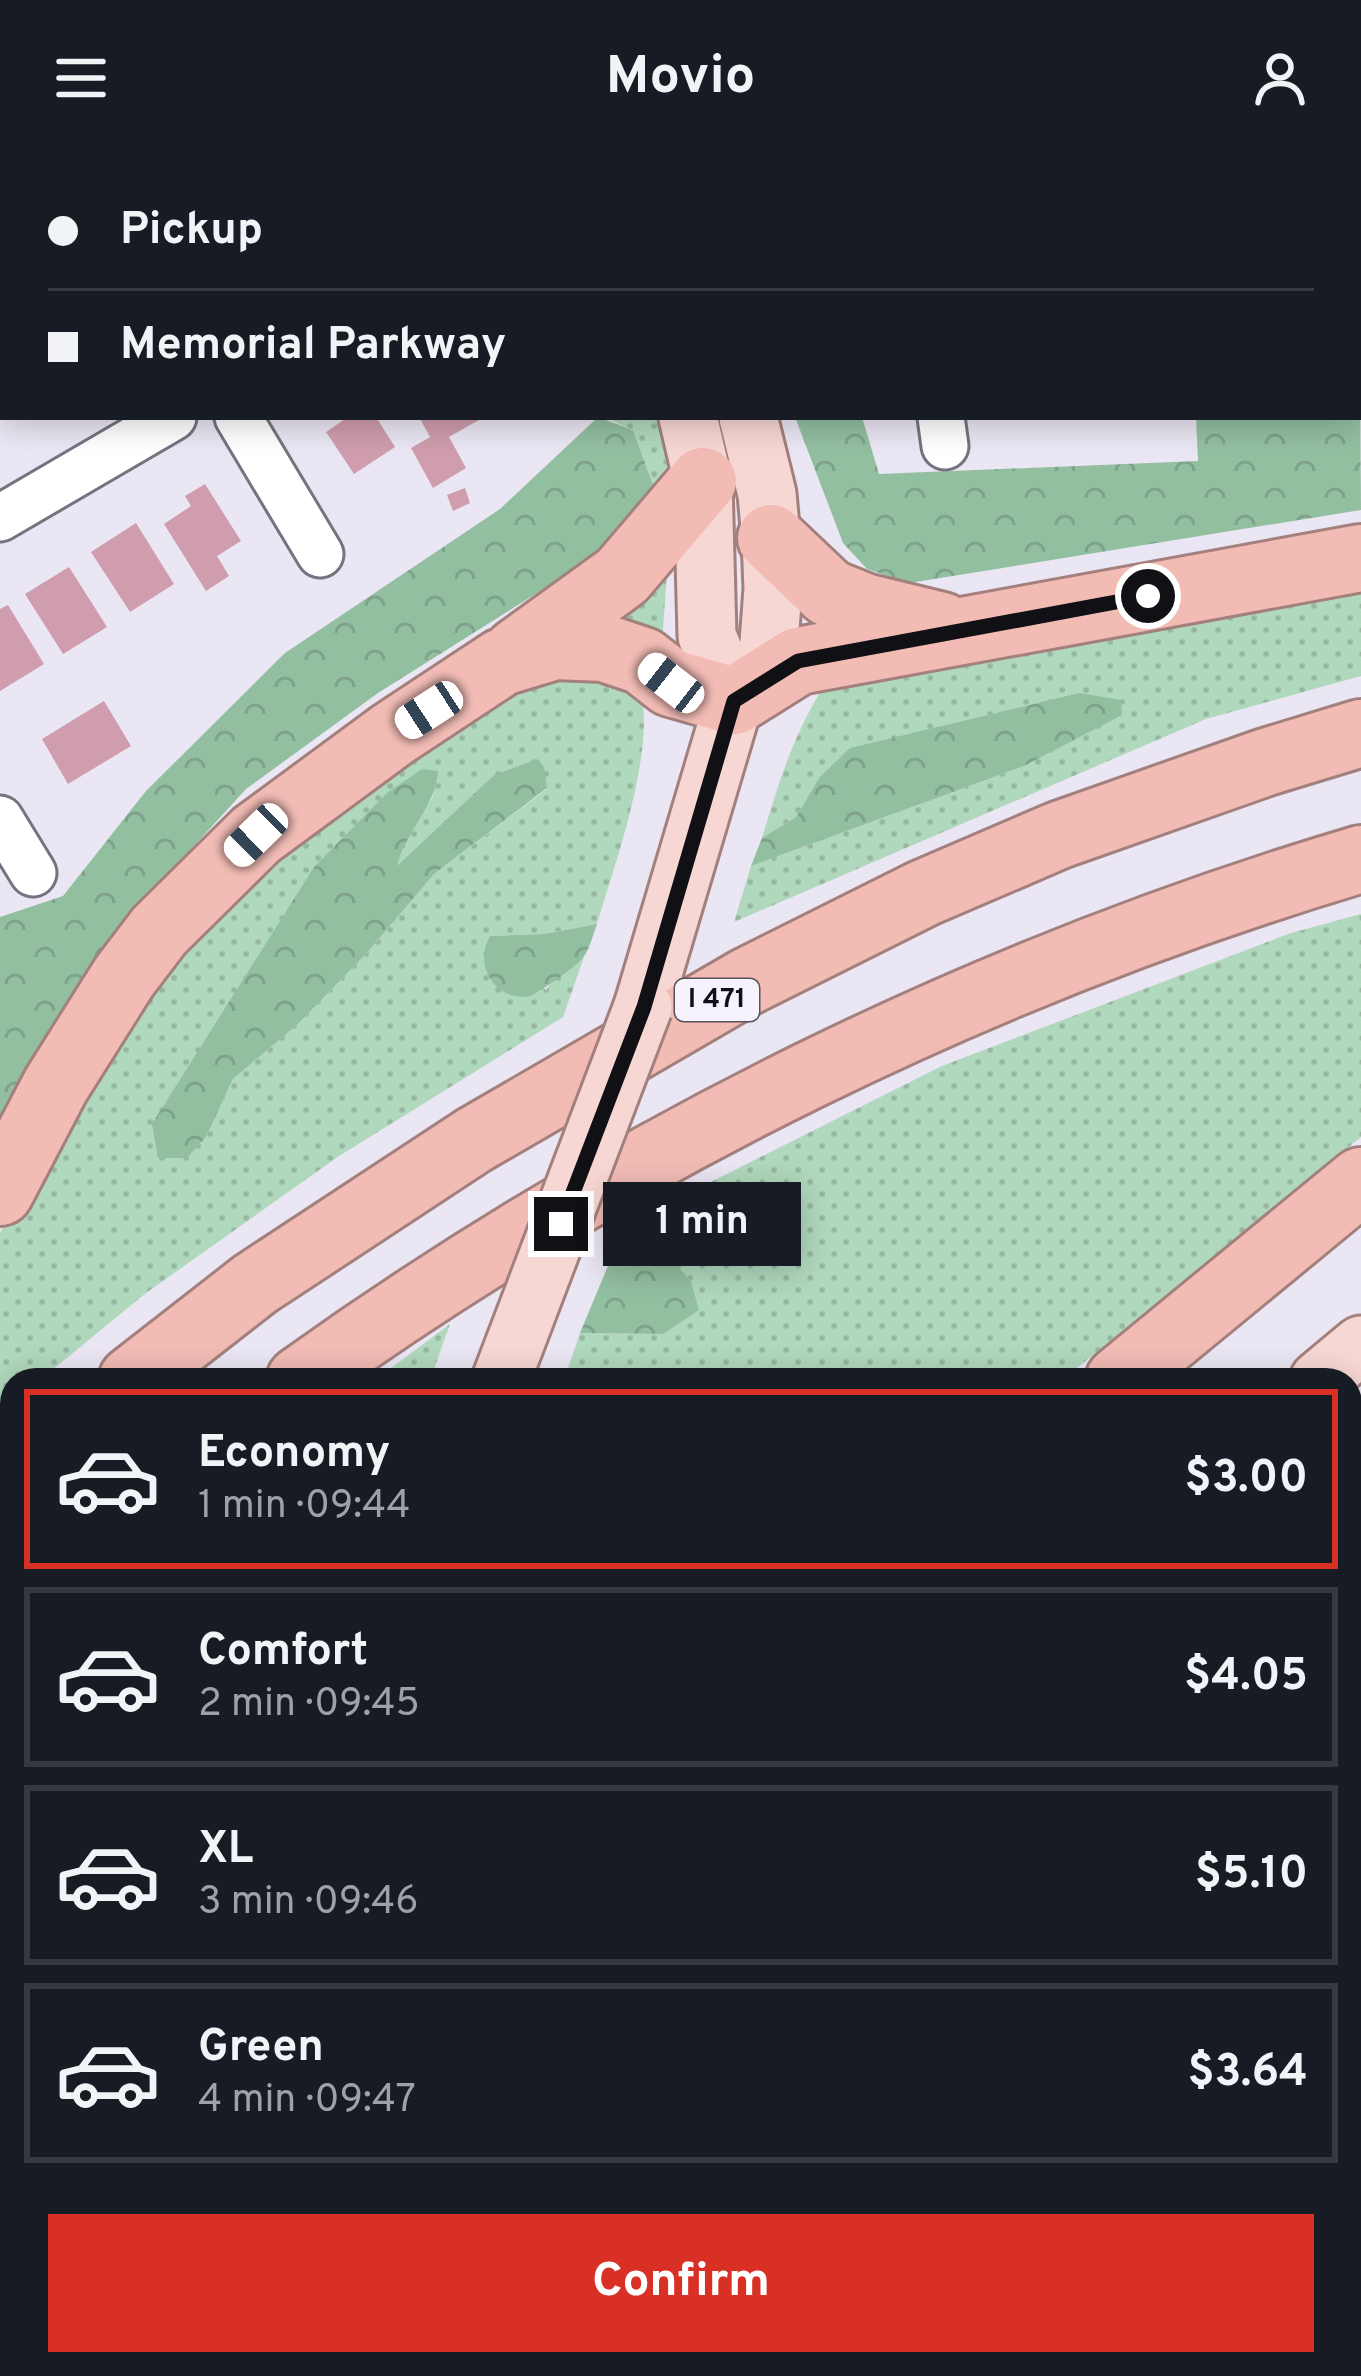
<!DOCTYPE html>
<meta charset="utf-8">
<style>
:root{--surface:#171b24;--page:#20242c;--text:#f1f3f6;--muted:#9ea1a6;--line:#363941;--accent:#d93025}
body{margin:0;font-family:Overpass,sans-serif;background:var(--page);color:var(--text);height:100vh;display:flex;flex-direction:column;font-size:45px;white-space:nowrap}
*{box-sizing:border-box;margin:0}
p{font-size:39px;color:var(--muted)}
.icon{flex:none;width:66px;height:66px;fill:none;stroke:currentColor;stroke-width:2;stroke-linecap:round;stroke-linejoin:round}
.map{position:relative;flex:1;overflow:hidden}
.details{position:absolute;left:0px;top:1212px;width:1362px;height:1008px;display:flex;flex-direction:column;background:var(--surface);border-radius:36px 36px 0 0;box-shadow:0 6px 30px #0003}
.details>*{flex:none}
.banner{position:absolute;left:0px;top:0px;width:1362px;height:264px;box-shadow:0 6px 30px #0003;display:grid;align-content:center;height:264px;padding:0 48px;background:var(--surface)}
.end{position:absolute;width:54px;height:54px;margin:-27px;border:15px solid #111014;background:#fff;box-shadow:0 0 0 6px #fff}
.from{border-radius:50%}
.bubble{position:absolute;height:84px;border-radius:0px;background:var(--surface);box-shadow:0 6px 30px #0003;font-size:39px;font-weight:700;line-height:84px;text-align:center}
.car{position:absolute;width:36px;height:72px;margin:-36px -18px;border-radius:15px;box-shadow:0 0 9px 3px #0007;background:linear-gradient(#fff 24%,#345 0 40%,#fff 0 76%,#345 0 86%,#fff 0)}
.banner b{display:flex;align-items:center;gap:42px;height:114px;font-size:45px}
.banner b+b{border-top:3px solid var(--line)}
.banner i{width:30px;height:30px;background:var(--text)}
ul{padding:21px 0 0;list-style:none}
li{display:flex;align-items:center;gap:36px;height:180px;margin:0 24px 18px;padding:0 24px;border:6px solid var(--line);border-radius:0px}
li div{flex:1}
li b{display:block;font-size:45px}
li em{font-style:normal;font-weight:700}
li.current{border-color:var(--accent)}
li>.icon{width:108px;height:108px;stroke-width:1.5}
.cta{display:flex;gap:24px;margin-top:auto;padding:24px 48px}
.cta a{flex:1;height:138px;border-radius:0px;background:var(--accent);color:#fff;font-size:48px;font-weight:700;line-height:138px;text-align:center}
header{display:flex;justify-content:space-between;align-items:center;height:156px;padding:0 48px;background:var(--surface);font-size:54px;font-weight:700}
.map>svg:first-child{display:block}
</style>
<header><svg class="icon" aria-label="menu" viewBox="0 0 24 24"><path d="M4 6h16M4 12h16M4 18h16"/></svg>Movio<svg class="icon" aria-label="person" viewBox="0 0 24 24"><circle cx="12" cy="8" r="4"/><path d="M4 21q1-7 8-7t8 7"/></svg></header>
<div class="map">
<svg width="1361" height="2220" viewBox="0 0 1361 2220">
<defs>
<pattern id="grass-dots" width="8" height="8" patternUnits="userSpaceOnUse" patternTransform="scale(3)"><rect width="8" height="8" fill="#b0d8bd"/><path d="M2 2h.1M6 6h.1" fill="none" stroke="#96b8a2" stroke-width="1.8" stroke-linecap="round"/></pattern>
<pattern id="forest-crowns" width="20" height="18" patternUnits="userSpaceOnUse" patternTransform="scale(3)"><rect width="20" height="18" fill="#93bfa1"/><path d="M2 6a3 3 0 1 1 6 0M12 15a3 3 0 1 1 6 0" fill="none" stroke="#7ea38a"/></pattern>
</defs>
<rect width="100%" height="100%" fill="#eae6f3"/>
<!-- commercial -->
<path fill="#f1d7dc" d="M1361 1238V2220H1062L1030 2208H1350V1247Z"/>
<!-- grass -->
<path fill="url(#grass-dots)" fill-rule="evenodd" d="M604 261H661L668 316 660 348 633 274Z
M667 416 662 488 589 467Z
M1361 425V520L1206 563 734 766 751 710 1024 610 819 622 796 661 762 682C779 626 794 575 827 526Z
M574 512 641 537C655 596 615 708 597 768L544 778 490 780 546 834 555 821 584 801 563 861 339 1000 146 1137 40 1224H12V1247L0 1257V1077L75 925 155 807 262 705 522 525ZM494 619 547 633 434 718 367 797 298 868 233 923 206 981 187 1001 159 1002 437 634 405 684 395 713Z
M1361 758V981L1062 1224H564L580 1177 663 1178 665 1095 610 1105 619 1072 942 910 1291 777Z
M450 1168 430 1224H375Z"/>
<!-- forest -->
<path fill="url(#forest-crowns)" d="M1359 79 1361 354 909 427 867 413 843 387 795 261H862L879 318 1198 305 1196 261H1359Z
M598 261 633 274 660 348 567 418 378 537 246 633 112 780 0 961V761L63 740 146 635 285 497 500 353Z
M1079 537 1121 544 1122 559 1024 610 751 710 762 682 796 661 819 622 850 592Z
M538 603 544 611 547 632 434 718 367 797 298 868 233 923 206 981 187 1002H158L152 968 314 711 387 637 422 613 438 615C436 650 405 676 397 710L494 619Z
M597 768C593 779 589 795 582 803 573 812 536 840 526 841 492 842 474 807 490 780L544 778Z
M665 1095 691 1126 699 1154 663 1178 580 1177 610 1105Z"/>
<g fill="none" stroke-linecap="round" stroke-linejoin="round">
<!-- stream -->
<path stroke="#9ecbe8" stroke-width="10" d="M1266 0 1268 3
M1359 185 1361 189"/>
</g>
<!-- building -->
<path fill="#cf9dad" d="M348 261H376L395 291 354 318 326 276Z
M419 261H484L449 281 466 312 433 332 411 292 430 281Z
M205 328 241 385 217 400 229 420 206 435 164 368 191 350 185 340Z
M465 332 470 347 453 355 447 339Z
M136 367 174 428 130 456 91 396Z
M69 411 107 471 63 498 25 438Z
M8 449 44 508 0 535V453Z
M104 545 131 590 68 628 42 583Z
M1350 1862 1361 1888V1916L1350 1920Z"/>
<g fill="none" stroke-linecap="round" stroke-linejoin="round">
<defs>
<path id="minor" d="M839 0 841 3
M238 261 320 398
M941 261 945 290
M0 362 173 261
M0 663 33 717
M1350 1647 1361 1642
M1350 1800 1361 1827
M1350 2173 1361 2168
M1030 2208 1062 2220
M363 2220 367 2216
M655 2220 666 2208
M1238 2220 1266 2208"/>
<path id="major" d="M581 0 589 3
M688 261 703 325 707 480 734 545
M643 851 734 545 768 500 773 433 771 382 767 338 748 261
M501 1224 514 1190
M1319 1224 1361 1189
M149 2220V2208
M206 2220 207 2208
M798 2220 807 2208"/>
<path id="highway" d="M771 382 829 437 864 451 942 470
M517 496 622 420 703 325
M0 1036 56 929 124 821 159 775 256 679 393 578 502 506 555 490 604 492 643 505 671 527 734 545 798 505 1361 402
M132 1224 255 1128 474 984 748 825 924 737 1059 679 1266 606 1361 577
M300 1224C621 994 982 816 1361 703
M1119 1224 1361 1025
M0 1332 12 1322
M0 1454 12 1443
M0 1689 12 1684"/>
</defs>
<!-- minor casing -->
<use href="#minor" stroke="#76727f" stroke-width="51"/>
<!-- major casing -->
<use href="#major" stroke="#a3807d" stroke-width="63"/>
<!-- highway casing -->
<use href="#highway" stroke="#a3807d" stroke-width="72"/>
<!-- minor -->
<use href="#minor" stroke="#fff" stroke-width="45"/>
<!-- major -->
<use href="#major" stroke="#f7d7d3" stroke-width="57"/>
<!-- highway -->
<use href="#highway" stroke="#f2bcb5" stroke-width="66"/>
<defs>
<path id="major-bridge" d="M514 1190 643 851"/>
</defs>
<!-- major-bridge casing -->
<use href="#major-bridge" stroke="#a3807d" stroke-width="63" stroke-linecap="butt"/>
<!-- major-bridge -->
<use href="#major-bridge" stroke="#f7d7d3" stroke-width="57"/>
</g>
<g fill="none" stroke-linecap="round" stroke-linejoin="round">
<!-- route -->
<path stroke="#111014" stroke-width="15" d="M561 1068 644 851 734 545 798 505 1148 440"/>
</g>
<g text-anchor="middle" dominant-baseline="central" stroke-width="12" stroke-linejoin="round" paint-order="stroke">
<!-- shield labels -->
<rect fill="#f7f3fe" stroke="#56545a" stroke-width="3" x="675" y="823" width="84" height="42" rx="9"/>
<g font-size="27" font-weight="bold" fill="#111014">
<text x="717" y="844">I 471</text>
</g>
</g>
</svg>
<i class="end from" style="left:1148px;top:440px"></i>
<i class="end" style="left:561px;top:1068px"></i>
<div class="bubble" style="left:603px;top:1026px;width:198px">1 min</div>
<i class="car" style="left:671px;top:527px;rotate:308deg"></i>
<i class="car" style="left:429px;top:554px;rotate:237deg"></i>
<i class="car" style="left:256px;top:679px;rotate:226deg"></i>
<div class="banner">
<b><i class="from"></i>Pickup</b>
<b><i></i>Memorial Parkway</b>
</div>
<section class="details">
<ul>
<li class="current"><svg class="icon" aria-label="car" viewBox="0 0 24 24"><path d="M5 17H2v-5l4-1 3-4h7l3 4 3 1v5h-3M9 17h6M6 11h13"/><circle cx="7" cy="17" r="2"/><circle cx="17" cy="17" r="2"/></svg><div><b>Economy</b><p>1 min · 09:44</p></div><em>$3.00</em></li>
<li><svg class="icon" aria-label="car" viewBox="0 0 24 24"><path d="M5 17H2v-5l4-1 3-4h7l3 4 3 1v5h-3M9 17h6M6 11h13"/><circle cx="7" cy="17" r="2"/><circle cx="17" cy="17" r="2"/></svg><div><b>Comfort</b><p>2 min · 09:45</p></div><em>$4.05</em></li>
<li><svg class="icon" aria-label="car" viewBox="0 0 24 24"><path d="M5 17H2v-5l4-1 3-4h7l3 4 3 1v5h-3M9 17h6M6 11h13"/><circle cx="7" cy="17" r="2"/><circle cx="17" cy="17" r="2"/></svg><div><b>XL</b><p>3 min · 09:46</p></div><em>$5.10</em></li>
<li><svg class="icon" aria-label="car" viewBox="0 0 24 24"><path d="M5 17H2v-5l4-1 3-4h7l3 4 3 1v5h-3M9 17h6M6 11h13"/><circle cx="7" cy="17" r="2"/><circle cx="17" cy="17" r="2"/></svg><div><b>Green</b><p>4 min · 09:47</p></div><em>$3.64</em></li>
</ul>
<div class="cta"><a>Confirm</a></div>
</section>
</div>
